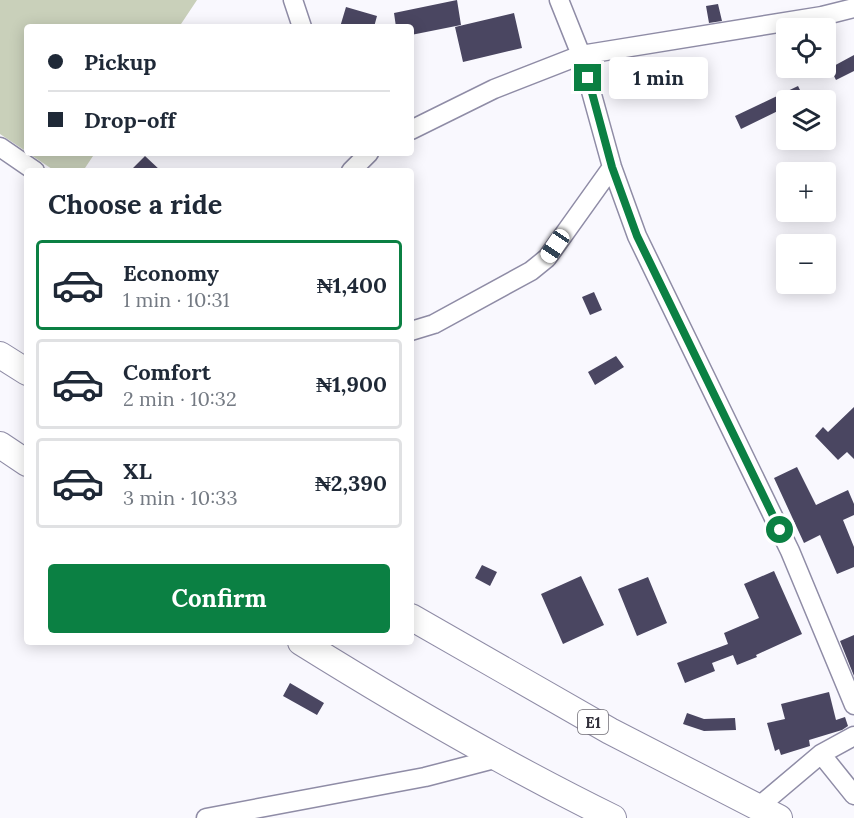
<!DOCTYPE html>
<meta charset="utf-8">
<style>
:root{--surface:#fff;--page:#f2f2f3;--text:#1f2937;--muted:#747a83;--line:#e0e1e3;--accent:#0b8043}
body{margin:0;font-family:Lora,serif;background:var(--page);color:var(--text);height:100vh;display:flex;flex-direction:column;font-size:22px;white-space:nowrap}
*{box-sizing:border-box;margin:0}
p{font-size:20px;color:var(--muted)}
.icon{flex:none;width:33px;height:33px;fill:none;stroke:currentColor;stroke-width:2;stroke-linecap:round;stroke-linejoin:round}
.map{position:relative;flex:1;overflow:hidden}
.side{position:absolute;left:24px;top:168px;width:390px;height:477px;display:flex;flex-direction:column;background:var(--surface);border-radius:6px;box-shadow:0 3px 15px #0003}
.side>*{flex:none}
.banner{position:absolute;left:24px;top:24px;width:390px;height:132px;border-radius:6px;box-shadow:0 3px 15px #0003;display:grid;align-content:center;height:132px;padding:0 24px;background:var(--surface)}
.fabs{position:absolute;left:776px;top:18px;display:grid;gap:12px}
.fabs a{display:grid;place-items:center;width:60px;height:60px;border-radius:6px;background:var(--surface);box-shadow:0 3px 15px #0003;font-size:30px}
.end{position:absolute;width:27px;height:27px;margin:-14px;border:8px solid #0b8043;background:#fff;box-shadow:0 0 0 3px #fff}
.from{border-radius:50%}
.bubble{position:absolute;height:42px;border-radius:6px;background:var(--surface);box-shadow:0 3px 15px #0003;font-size:20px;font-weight:800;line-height:42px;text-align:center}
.car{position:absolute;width:18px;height:36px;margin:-18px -9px;border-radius:8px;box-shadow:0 0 4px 2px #0007;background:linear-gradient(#fff 24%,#345 0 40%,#fff 0 76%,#345 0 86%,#fff 0)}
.banner b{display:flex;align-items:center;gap:21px;height:57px;font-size:22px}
.banner b+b{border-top:2px solid var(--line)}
.banner i{width:15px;height:15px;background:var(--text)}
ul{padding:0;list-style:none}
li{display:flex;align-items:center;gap:18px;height:90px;margin:0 12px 9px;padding:0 12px;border:3px solid var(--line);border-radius:6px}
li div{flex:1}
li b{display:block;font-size:22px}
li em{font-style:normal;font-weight:800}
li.selected{border-color:var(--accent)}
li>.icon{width:54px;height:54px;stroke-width:1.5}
h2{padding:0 24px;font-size:27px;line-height:72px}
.button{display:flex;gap:12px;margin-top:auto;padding:12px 24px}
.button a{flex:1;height:69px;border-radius:6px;background:var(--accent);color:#fff;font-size:24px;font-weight:800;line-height:69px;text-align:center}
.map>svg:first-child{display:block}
</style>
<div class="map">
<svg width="854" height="818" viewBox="0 0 854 818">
<rect width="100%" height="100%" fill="#f9f8fe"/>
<!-- green -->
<path fill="#c9d0ba" d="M0 0H197L179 27H27V152L0 134Z
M28 153H95L83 171H55Z"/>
<!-- building -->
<path fill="#4a4661" d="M457 0 461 25 411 35V27H396L394 13Z
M718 4 722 21 709 23 706 6Z
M346 7 377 16 374 27H340Z
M514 13 522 48 463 62 455 27Z
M854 55V71L836 80 830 68Z
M702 67 706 86 678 92 674 73Z
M798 86 805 100H786V107L741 129 735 116Z
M145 156 161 171H130Z
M594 292 602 310 590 315 582 297Z
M616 356 624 367 595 385 588 372Z
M854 407V459L847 452 838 460 815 436 823 427 828 432Z
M797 467 816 505 848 490 854 504V515L843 520 854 547V567L837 574 820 535 804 543 774 478Z
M482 565 497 572 490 586 475 578Z
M774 571 802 634 756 655 757 657 737 665 733 655 712 663 715 671 685 683 677 663 728 644 724 633 759 618 744 584Z
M581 576 604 625 563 644 541 594Z
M648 577 667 623 637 636 618 589Z
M854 635V676L840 641Z
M290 683 324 703 317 715 283 696Z
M829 692 836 720 845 717 848 726 842 730 809 740 810 746 781 755 779 749 775 751 767 723 785 719 781 704Z
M687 713 704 719 735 718 736 730 704 731 683 724Z"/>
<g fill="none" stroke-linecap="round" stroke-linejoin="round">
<defs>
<path id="minor" d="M293 0 302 27
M559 0 581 55 612 167 637 236 790 551 854 705
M411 130 494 89 581 55 822 16 854 8
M0 147 35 171
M351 171 369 153
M411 331 434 324 531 271 547 258 612 167
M821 754 854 795
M757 808 821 754 854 736
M206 818 425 777 498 758"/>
<path id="highway" d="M0 355 27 372
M0 445 27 463
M411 617 610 731 779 818
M301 642C402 705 505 765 613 818"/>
</defs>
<!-- minor casing -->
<use href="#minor" stroke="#8f8ca6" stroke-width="21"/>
<!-- highway casing -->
<use href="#highway" stroke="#8f8ca6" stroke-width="28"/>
<!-- minor -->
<use href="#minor" stroke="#fff" stroke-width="18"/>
<!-- highway -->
<use href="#highway" stroke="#fff" stroke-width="26"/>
</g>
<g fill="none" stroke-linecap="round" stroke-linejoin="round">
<!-- route -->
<path stroke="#0b8043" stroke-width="8" d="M588 78 612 167 637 236 780 530"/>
</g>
<g text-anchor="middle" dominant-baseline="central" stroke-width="6" stroke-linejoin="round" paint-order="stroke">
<!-- shield labels -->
<rect fill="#fff" stroke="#706e76" stroke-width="1.5" x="578" y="710" width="30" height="24" rx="4.5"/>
<g font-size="15" font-weight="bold" fill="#32303b">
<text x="593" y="722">E1</text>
</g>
</g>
</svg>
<div class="fabs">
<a><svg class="icon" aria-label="locate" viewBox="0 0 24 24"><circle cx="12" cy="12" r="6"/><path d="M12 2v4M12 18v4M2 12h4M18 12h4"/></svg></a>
<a><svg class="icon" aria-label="layers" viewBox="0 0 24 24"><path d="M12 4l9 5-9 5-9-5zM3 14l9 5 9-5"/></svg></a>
<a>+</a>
<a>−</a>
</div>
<i class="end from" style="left:780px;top:530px"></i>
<i class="end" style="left:588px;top:78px"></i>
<div class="bubble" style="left:609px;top:57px;width:99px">1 min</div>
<i class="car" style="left:555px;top:246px;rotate:214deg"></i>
<div class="banner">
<b><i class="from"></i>Pickup</b>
<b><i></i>Drop-off</b>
</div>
<section class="side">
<h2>Choose a ride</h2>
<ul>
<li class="selected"><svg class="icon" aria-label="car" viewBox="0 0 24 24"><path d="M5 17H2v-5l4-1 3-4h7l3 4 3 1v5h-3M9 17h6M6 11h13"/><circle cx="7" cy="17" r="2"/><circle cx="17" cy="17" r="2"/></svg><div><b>Economy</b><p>1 min · 10:31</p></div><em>₦1,400</em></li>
<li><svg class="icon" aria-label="car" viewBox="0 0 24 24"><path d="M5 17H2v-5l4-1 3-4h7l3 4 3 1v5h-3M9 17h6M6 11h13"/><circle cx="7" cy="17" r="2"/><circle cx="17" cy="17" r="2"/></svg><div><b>Comfort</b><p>2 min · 10:32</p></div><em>₦1,900</em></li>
<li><svg class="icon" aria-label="car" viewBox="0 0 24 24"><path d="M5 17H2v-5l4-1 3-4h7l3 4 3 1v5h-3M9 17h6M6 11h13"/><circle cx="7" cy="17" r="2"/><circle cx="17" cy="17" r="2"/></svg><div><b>XL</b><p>3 min · 10:33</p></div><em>₦2,390</em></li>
</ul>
<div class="button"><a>Confirm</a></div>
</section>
</div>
